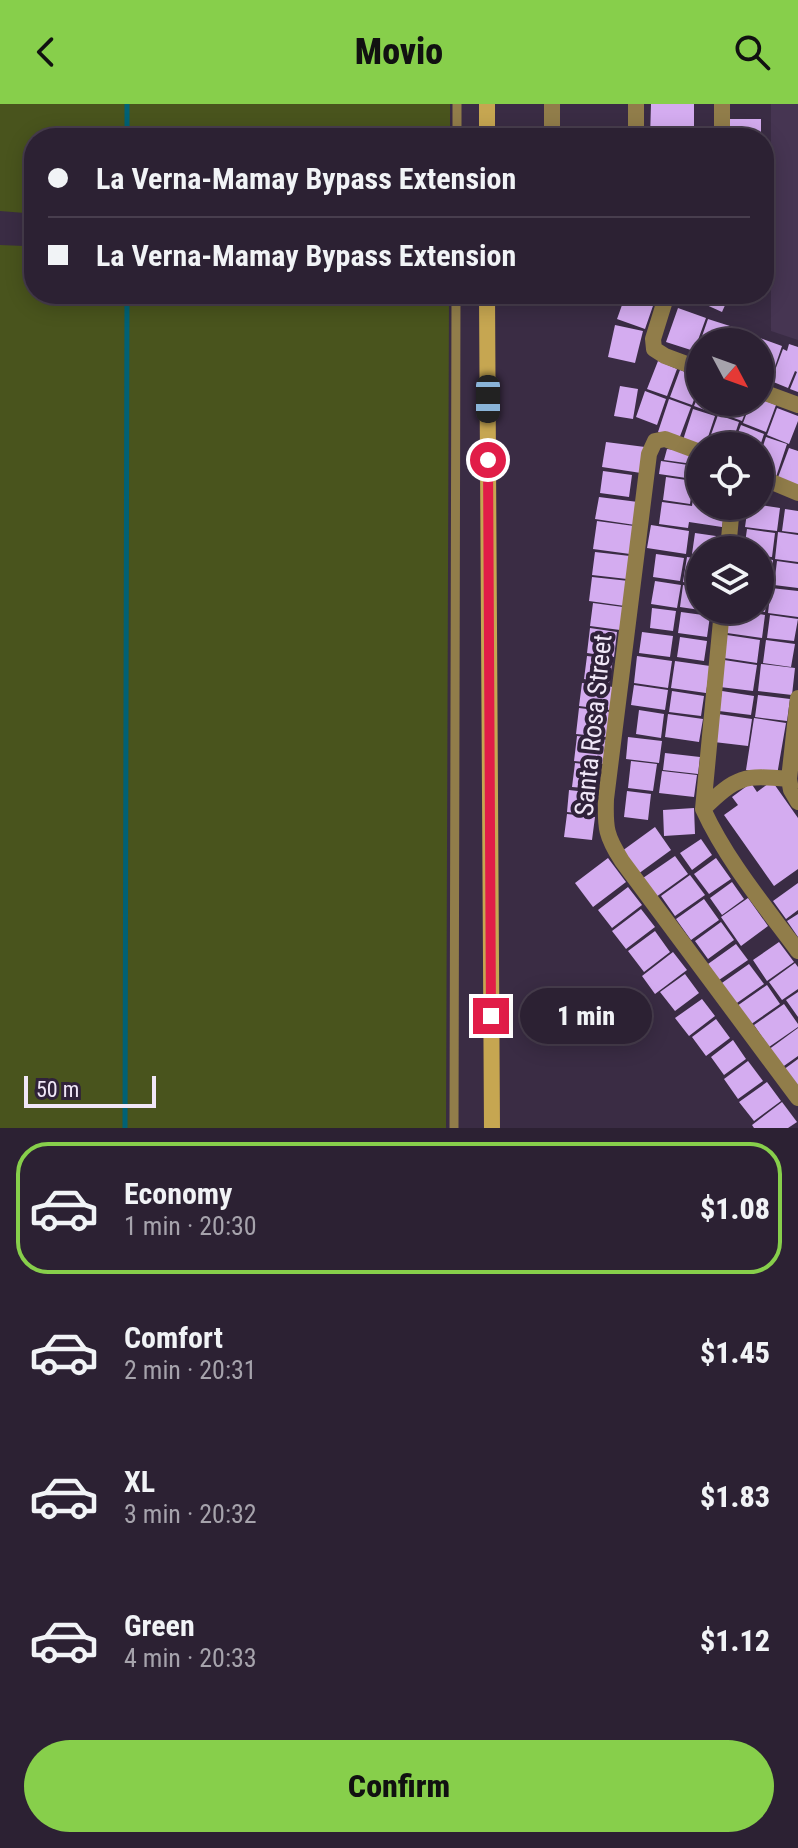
<!DOCTYPE html>
<meta charset="utf-8">
<style>
:root{--surface:#2c2133;--page:#34293b;--text:#f1f3f6;--muted:#a6a3ac;--line:#483e4e;--accent:#87cf4b}
body{margin:0;font-family:"Roboto Condensed",sans-serif;background:var(--page);color:var(--text);height:100vh;display:flex;flex-direction:column;font-size:30px;white-space:nowrap}
*{box-sizing:border-box;margin:0}
p{font-size:26px;color:var(--muted)}
.icon{flex:none;width:44px;height:44px;fill:none;stroke:currentColor;stroke-width:2;stroke-linecap:round;stroke-linejoin:round}
.map{position:relative;height:1024px;overflow:hidden}
.panel{display:flex;flex-direction:column;background:var(--surface);flex:1}
.panel>*{flex:none}
.banner{position:absolute;left:24px;top:24px;width:750px;height:176px;border-radius:32px;box-shadow:0 4px 20px #0003,0 0 0 2px var(--line);display:grid;align-content:center;height:176px;padding:0 24px;background:var(--surface)}
.needle{width:52px;rotate:131deg}
.controls{position:absolute;left:686px;top:224px;display:grid;gap:16px}
.controls a{display:grid;place-items:center;width:88px;height:88px;border-radius:50%;background:var(--surface);box-shadow:0 4px 20px #0003,0 0 0 2px var(--line);font-size:40px}
.scale{position:absolute;left:24px;bottom:20px;width:132px;box-sizing:border-box;padding-left:8px;border:4px solid #f0e7f7;border-top:0;font-size:22px;line-height:28px;white-space:nowrap;color:#f0e7f7;-webkit-text-stroke:6px #30223a;paint-order:stroke}
.end{position:absolute;width:36px;height:36px;margin:-18px;border:10px solid #e11d48;background:#fff;box-shadow:0 0 0 4px #fff}
.from{border-radius:50%}
.bubble{position:absolute;height:56px;border-radius:28px;background:var(--surface);box-shadow:0 4px 20px #0003,0 0 0 2px var(--line);font-size:26px;font-weight:800;line-height:56px;text-align:center}
.car{position:absolute;width:24px;height:48px;margin:-24px -12px;border-radius:10px;box-shadow:0 0 6px 2px #0007;background:linear-gradient(#222 24%,#8ab4d8 0 40%,#222 0 76%,#8ab4d8 0 86%,#222 0)}
.banner b{display:flex;align-items:center;gap:28px;height:76px;font-size:30px}
.banner b+b{border-top:2px solid var(--line)}
.banner i{width:20px;height:20px;background:var(--text)}
ul{padding:14px 0 0;list-style:none}
li{display:flex;align-items:center;gap:24px;height:132px;margin:0 16px 12px;padding:0 8px;border:4px solid transparent;border-radius:32px}
li div{flex:1}
li b{display:block;font-size:30px}
li em{font-style:normal;font-weight:800}
li.selected{border-color:var(--accent)}
li>.icon{width:72px;height:72px;stroke-width:1.5}
.primary-button{display:flex;gap:16px;margin-top:auto;padding:16px 24px}
.primary-button a{flex:1;height:92px;border-radius:48px;background:var(--accent);color:#111;font-size:32px;font-weight:800;line-height:92px;text-align:center}
header{display:flex;justify-content:space-between;align-items:center;height:104px;padding:0 24px;background:var(--accent);color:#111;font-size:36px;font-weight:800}
.map>svg:first-child{display:block}
</style>
<header><svg class="icon" aria-label="back" viewBox="0 0 24 24"><path d="M15 5l-7 7 7 7"/></svg>Movio<svg class="icon" aria-label="search" viewBox="0 0 24 24"><circle cx="10" cy="10" r="6"/><path d="M15 15l6 6"/></svg></header>
<div class="map">
<svg width="798" height="1024" viewBox="0 0 798 1024">
<rect width="100%" height="100%" fill="#3a2c44"/>
<!-- built -->
<path fill="#463552" d="M771 0H798V236L771 227Z"/>
<!-- green -->
<path fill="#49541d" d="M0 0H450V34H34V190H449L446 1024H0V141L24 142 25 109 0 107Z"/>
<g fill="none" stroke-linecap="round" stroke-linejoin="round">
<!-- stream -->
<path stroke="#016175" stroke-width="5" d="M127 34V0
M125 1024 127 190"/>
</g>
<!-- building -->
<path fill="#d4acf0" d="M651 0H694V34H650Z
M727 15H761V34H727Z
M626 190H637L655 196 645 225 617 215Z
M706 190H730L722 208 702 199Z
M678 204 706 214 694 247 666 238Z
M708 215 733 223 728 238H700Z
M615 221 643 227 635 259 608 253Z
M735 225 758 233 757 238H730Z
M760 234 782 242 770 277 760 274Z
M789 240 798 243V288L790 285 797 268 795 267 788 284 771 277 783 245 787 247Z
M658 257 677 265 667 292 647 285Z
M680 266 700 274V279L692 301 670 293Z
M620 282 638 285 633 315 614 312Z
M645 287 666 295 657 321 636 313Z
M700 288V298H720L716 310 694 302Z
M669 295 691 303 679 335 658 328Z
M760 295 776 301 766 328 743 319 751 298H760Z
M722 298H749L742 317 718 308Z
M777 304 798 312V317L789 340 767 331Z
M693 305 715 312 705 342 683 336Z
M718 311 739 318 731 342H707Z
M741 321 764 330 760 342H733Z
M766 333 787 340 776 373 760 367V351Z
M606 338 645 343 641 369 602 363Z
M789 344 798 347V383L777 376Z
M667 345 700 349V361L664 356Z
M661 357 695 362 693 375 659 370Z
M603 367 632 371 629 393 600 389Z
M666 373 693 377 690 400 663 396Z
M694 389 700 390V402H725L722 423 689 418 688 424 659 420 662 398 692 402Z
M599 393 638 398 635 421 595 415Z
M760 401 780 404 777 427 745 423 748 402Z
M785 405 798 407V429L782 427Z
M597 417 634 422 630 450 593 445Z
M651 421 689 427 686 450 647 444Z
M747 425 775 429 772 453 760 452V446H744Z
M778 428 798 431V458L775 455Z
M695 429 716 432 714 446H700V451L692 450Z
M595 448 630 452 627 475 592 471Z
M656 450 684 454 680 477 653 473Z
M687 453 700 455V481L683 478Z
M760 454 773 456 770 480 760 479Z
M777 457 798 460V484L774 481Z
M592 473 629 477 625 502 589 497Z
M655 477 681 481 677 504 651 500Z
M683 481 700 484V506L680 503Z
M760 484 768 485 765 508 760 507Z
M771 484 798 487V513L768 509Z
M593 499 623 503 620 526 590 522Z
M652 504 676 507 673 527 650 524Z
M730 506 765 511 762 534 727 529Z
M681 508 710 512 707 533 678 529Z
M770 511 798 515 794 537 767 534Z
M590 524 617 528 614 553 587 549Z
M642 528 673 532 670 553 639 549Z
M727 531 760 536 757 559 724 554Z
M680 533 707 537 704 557 677 553Z
M766 536 795 540 791 563 763 559Z
M587 552 613 555 609 579 584 575Z
M637 552 672 557 668 584 634 579Z
M724 556 757 561 753 587 720 583Z
M675 557 710 562 706 589 671 584Z
M761 560 795 564 792 591 758 587Z
M582 579 613 583 610 606 579 602Z
M634 581 668 586 665 606 631 601Z
M672 587 704 592 701 612 669 608Z
M722 587 754 592 751 611 719 607Z
M758 591 790 595 787 617 755 613Z
M579 604 610 608 607 633 576 630Z
M639 606 664 610 661 634 636 630Z
M668 610 703 615 699 638 665 633Z
M718 610 752 615 748 642 714 638Z
M754 614 786 619 777 671 746 666Z
M577 632 608 636 605 660 574 657Z
M628 633 662 637 659 659 626 655Z
M665 649 700 653 698 670 663 666Z
M631 657 657 660 653 687 628 684Z
M575 659 599 662 596 685 572 683Z
M662 667 697 671 694 693 659 689Z
M772 677 798 714V765L774 782 724 711 738 701 732 693 751 679 757 688Z
M569 686 595 689 593 711 567 708Z
M627 687 651 690 648 716 624 713Z
M694 704 695 730 664 732 663 706Z
M567 710 595 713 592 736 564 733Z
M655 723 671 746 638 770 622 747Z
M701 735 712 751 692 766 680 749Z
M675 752 688 770 656 793 643 774Z
M608 754 626 778 593 803 575 779Z
M716 754 731 775 709 790 694 770Z
M690 771 705 791 675 812 661 792Z
M732 778 744 795 722 811 710 794Z
M798 779V806L786 815 773 797Z
M628 783 642 801 612 824 598 806Z
M748 794 768 822 741 842 721 813Z
M704 795 719 816 691 836 676 815Z
M641 805 655 823 626 845 612 827Z
M798 810V833L787 817Z
M721 818 734 836 708 855 695 837Z
M655 827 670 848 644 868 628 847Z
M779 838 794 858 767 877 753 856Z
M736 840 748 856 719 876 708 860Z
M673 848 687 866 655 890 642 872Z
M795 859 798 863V885L782 896 769 878Z
M749 860 764 880 734 901 719 881Z
M685 870 699 889 675 907 660 888Z
M767 881 780 900 750 921 737 902Z
M798 888V913L786 896Z
M702 895 715 912 689 932 675 914Z
M784 900 798 920V923L769 943 754 921Z
M716 915 730 934 706 952 692 933Z
M798 924V952L781 964 768 946Z
M733 936 746 955 724 971 711 953Z
M798 955V987L783 966Z
M748 957 763 977 738 995 724 975Z
M767 978 781 997 754 1017 739 998Z
M782 998 797 1018 788 1024H754L752 1021Z"/>
<g fill="none" stroke-linecap="round" stroke-linejoin="round">
<!-- service -->
<path stroke="#917d4a" stroke-width="9" d="M457 34V0
M454 1024 456 190"/>
<!-- minor -->
<path stroke="#917d4a" stroke-width="16" d="M636 0V34
M722 0V34
M552 34V0
M667 190 653 235 654 245 665 252 700 265
M760 287 798 301
M700 348 665 335 655 337 649 350 606 695C605 724 606 732 622 757L798 994
M760 373 798 389
M728 446 732 402
M722 506 703 705C727 757 764 801 798 847
M798 594 789 675 791 686 798 698
M703 705C737 672 743 671 789 675"/>
<!-- secondary -->
<path stroke="#c6a651" stroke-width="16" d="M487 34V0
M487 190 492 1024"/>
</g>
<g fill="none" stroke-linecap="round" stroke-linejoin="round">
<!-- route -->
<path stroke="#e11d48" stroke-width="10" d="M488 356 491 912"/>
</g>
<g text-anchor="middle" dominant-baseline="central" stroke-width="8" stroke-linejoin="round" paint-order="stroke">
<!-- street labels -->
<g font-size="26" fill="#f0e7f7" stroke="#30223a">
<text transform="translate(593 621) rotate(-84)">Santa Rosa Street</text>
</g>
</g>
</svg>
<div class="controls">
<a><svg class="needle" viewBox="-14 -14 28 28"><path d="M0-13l5 13h-10z" fill="#e53935"/><path d="M0 13l5-13h-10z" fill="#a6a3ac"/></svg></a>
<a><svg class="icon" aria-label="locate" viewBox="0 0 24 24"><circle cx="12" cy="12" r="6"/><path d="M12 2v4M12 18v4M2 12h4M18 12h4"/></svg></a>
<a><svg class="icon" aria-label="layers" viewBox="0 0 24 24"><path d="M12 4l9 5-9 5-9-5zM3 14l9 5 9-5"/></svg></a>
</div>
<div class="scale">50 m</div>
<i class="end from" style="left:488px;top:356px"></i>
<i class="end" style="left:491px;top:912px"></i>
<div class="bubble" style="left:520px;top:884px;width:132px">1 min</div>
<i class="car" style="left:488px;top:295px;rotate:180deg"></i>
<div class="banner">
<b><i class="from"></i>La Verna-Mamay Bypass Extension</b>
<b><i></i>La Verna-Mamay Bypass Extension</b>
</div>
</div>
<section class="panel">
<ul>
<li class="selected"><svg class="icon" aria-label="car" viewBox="0 0 24 24"><path d="M5 17H2v-5l4-1 3-4h7l3 4 3 1v5h-3M9 17h6M6 11h13"/><circle cx="7" cy="17" r="2"/><circle cx="17" cy="17" r="2"/></svg><div><b>Economy</b><p>1 min · 20:30</p></div><em>$1.08</em></li>
<li><svg class="icon" aria-label="car" viewBox="0 0 24 24"><path d="M5 17H2v-5l4-1 3-4h7l3 4 3 1v5h-3M9 17h6M6 11h13"/><circle cx="7" cy="17" r="2"/><circle cx="17" cy="17" r="2"/></svg><div><b>Comfort</b><p>2 min · 20:31</p></div><em>$1.45</em></li>
<li><svg class="icon" aria-label="car" viewBox="0 0 24 24"><path d="M5 17H2v-5l4-1 3-4h7l3 4 3 1v5h-3M9 17h6M6 11h13"/><circle cx="7" cy="17" r="2"/><circle cx="17" cy="17" r="2"/></svg><div><b>XL</b><p>3 min · 20:32</p></div><em>$1.83</em></li>
<li><svg class="icon" aria-label="car" viewBox="0 0 24 24"><path d="M5 17H2v-5l4-1 3-4h7l3 4 3 1v5h-3M9 17h6M6 11h13"/><circle cx="7" cy="17" r="2"/><circle cx="17" cy="17" r="2"/></svg><div><b>Green</b><p>4 min · 20:33</p></div><em>$1.12</em></li>
</ul>
<div class="primary-button"><a>Confirm</a></div>
</section>
